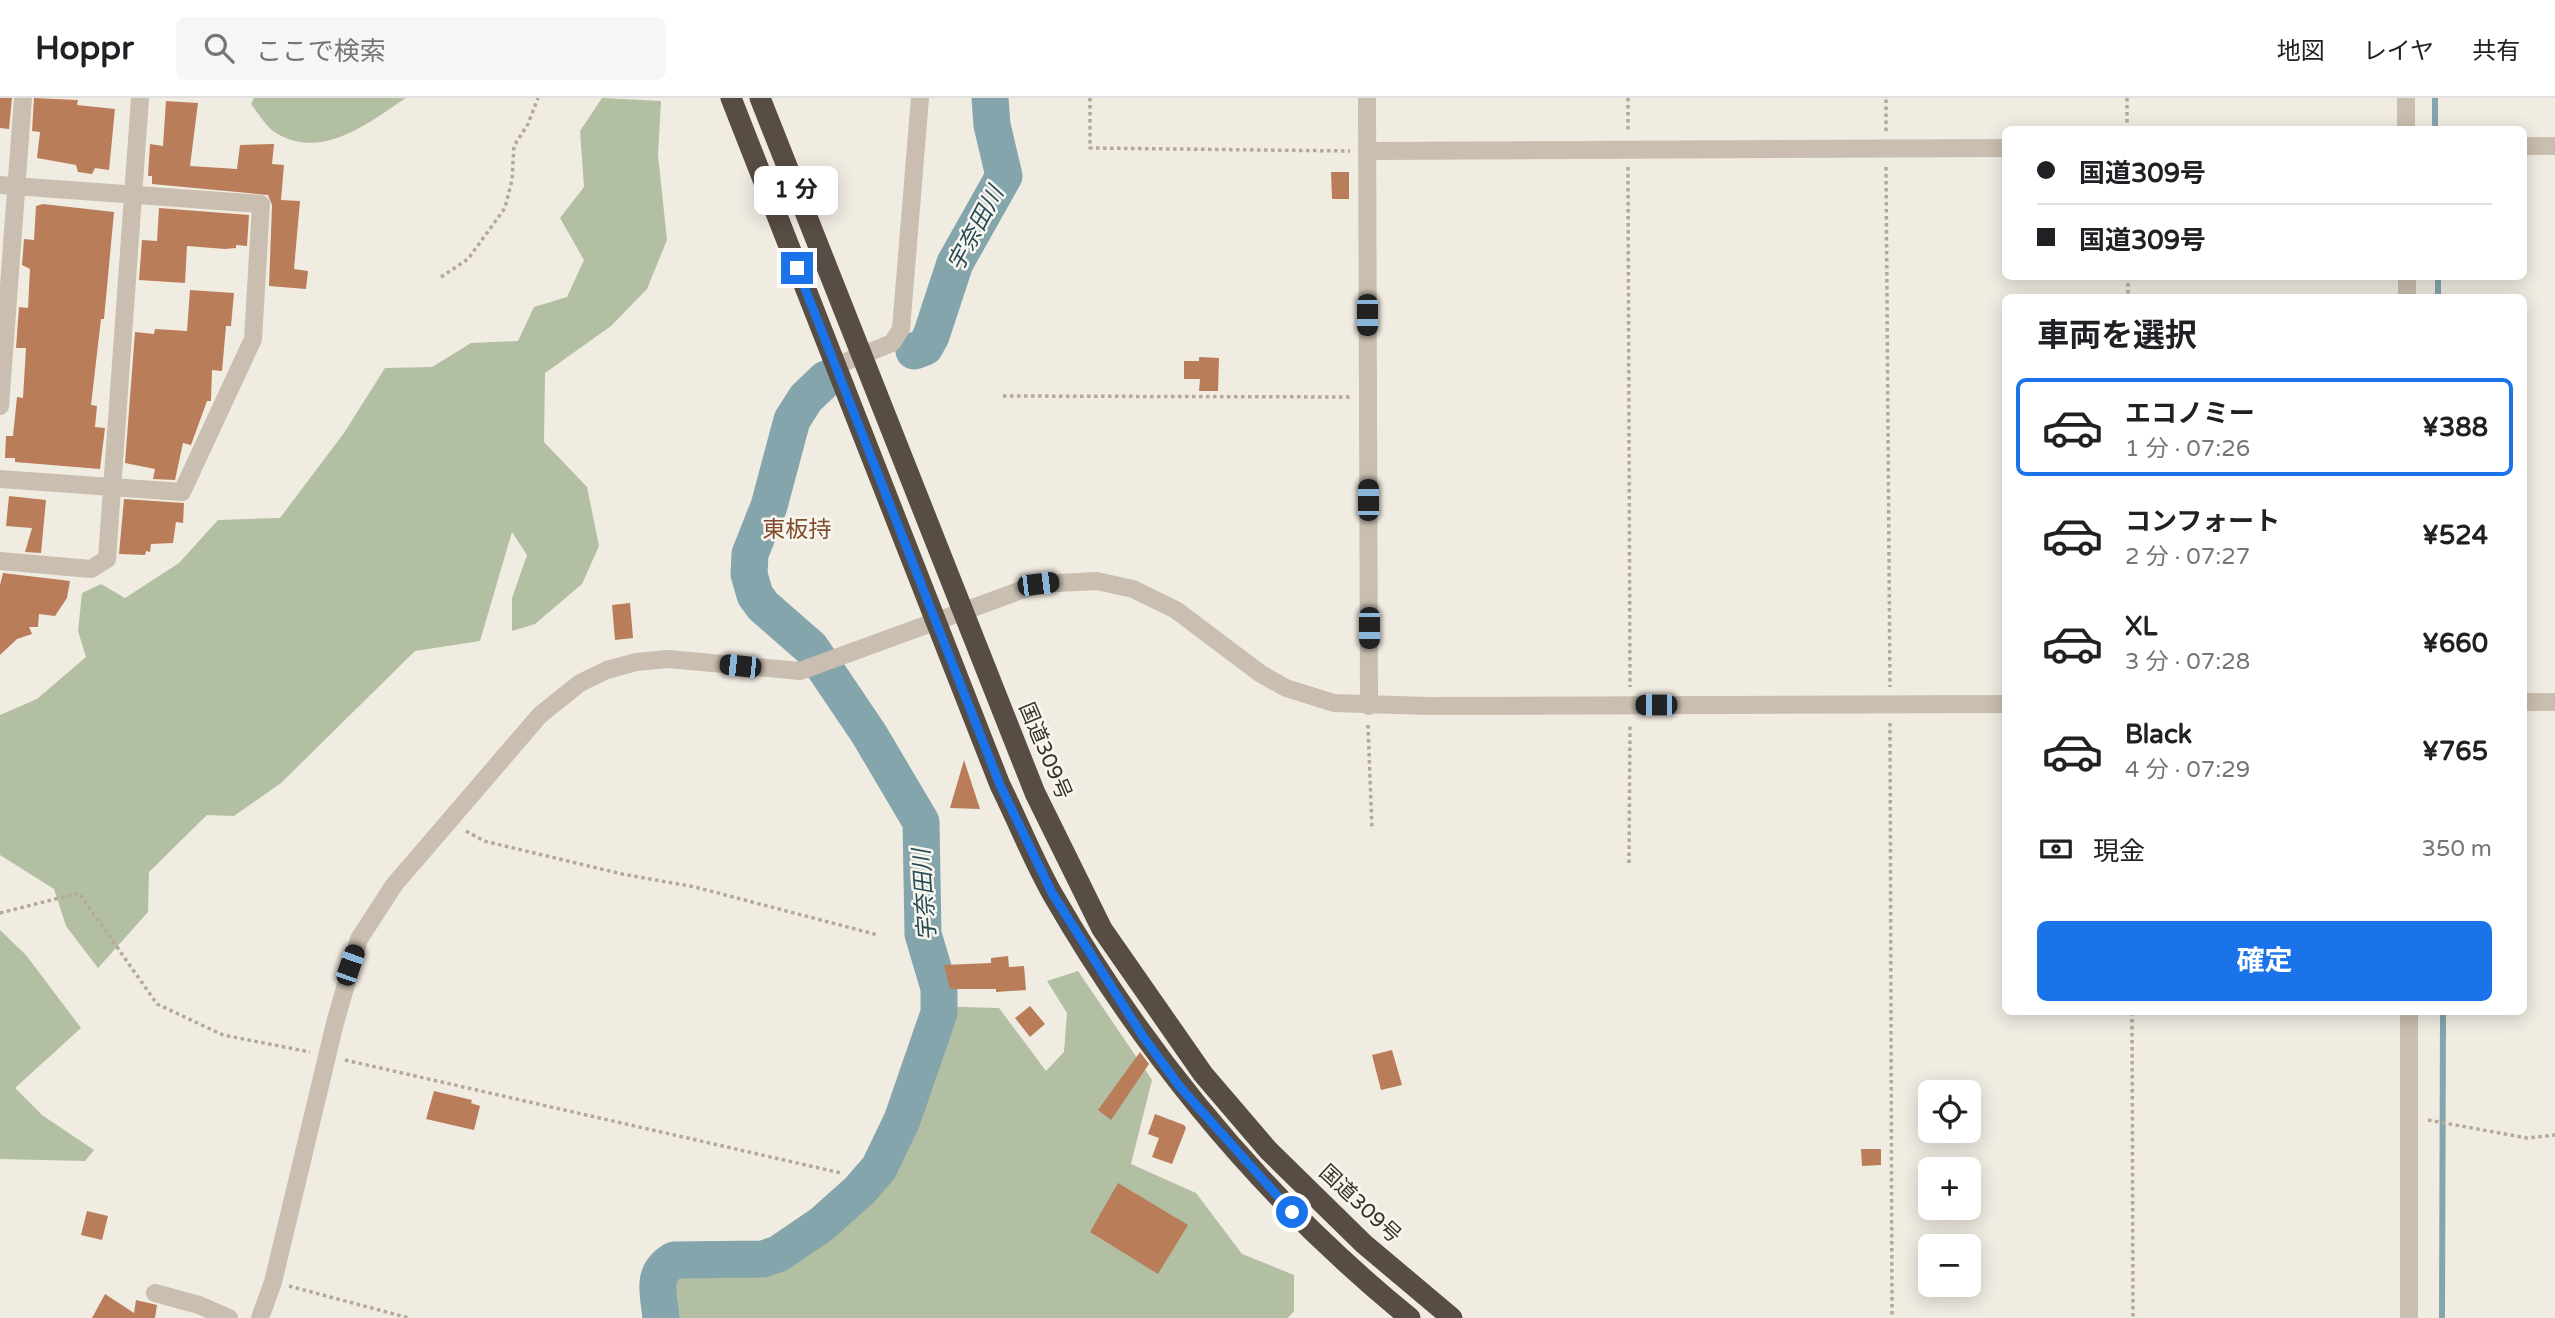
<!DOCTYPE html>
<html lang="ja">
<meta charset="utf-8">
<style>
:root{--surface:#fff;--page:#f6f6f6;--text:#202124;--muted:#757577;--line:#e0e0e0;--accent:#1a73e8}
body{margin:0;font-family:"Varela Round","Noto Sans JP",sans-serif;background:var(--page);color:var(--text);height:100vh;display:flex;flex-direction:column;font-size:26px;white-space:nowrap}
*{box-sizing:border-box;margin:0}
p{font-size:23px;color:var(--muted)}
.icon{flex:none;width:38px;height:38px;fill:none;stroke:currentColor;stroke-width:2;stroke-linecap:round;stroke-linejoin:round}
.map{position:relative;flex:1;overflow:hidden}
.side{position:absolute;left:2002px;top:196px;width:525px;height:721px;display:flex;flex-direction:column;background:var(--surface);border-radius:10px;box-shadow:0 4px 18px #0003}
.side>*{flex:none}
.hud{position:absolute;left:2002px;top:28px;width:525px;height:154px;border-radius:10px;box-shadow:0 4px 18px #0003;display:grid;align-content:center;height:154px;padding:0 35px;background:var(--surface)}
.buttons{position:absolute;left:1918px;top:982px;display:grid;gap:14px}
.buttons a{display:grid;place-items:center;width:63px;height:63px;border-radius:10px;background:var(--surface);box-shadow:0 4px 18px #0003;font-size:35px}
.end{position:absolute;width:32px;height:32px;margin:-16px;border:9px solid #1a73e8;background:#fff;box-shadow:0 0 0 4px #fff}
.from{border-radius:50%}
.bubble{position:absolute;height:49px;border-radius:10px;background:var(--surface);box-shadow:0 4px 18px #0003;font-size:23px;font-weight:700;line-height:49px;text-align:center}
.car{position:absolute;width:21px;height:42px;margin:-21px -10px;border-radius:9px;box-shadow:0 0 5px 2px #0007;background:linear-gradient(#222 24%,#8ab4d8 0 40%,#222 0 76%,#8ab4d8 0 86%,#222 0)}
.hud b{display:flex;align-items:center;gap:24px;height:66px;font-size:26px}
.hud b+b{border-top:2px solid var(--line)}
.hud i{width:18px;height:18px;background:var(--text)}
ul{padding:0;list-style:none}
li{display:flex;align-items:center;gap:21px;height:98px;margin:0 14px 10px;padding:0 21px;border:4px solid transparent;border-radius:10px}
li div{flex:1}
li b{display:block;font-size:26px}
li em{font-style:normal;font-weight:700}
li.on{border-color:var(--accent)}
li>.icon{width:63px;height:63px;stroke-width:1.5}
h2{padding:0 35px;font-size:32px;line-height:84px}
.pay{display:flex;align-items:center;gap:18px;height:77px;padding:0 35px;font-size:26px}
.pay p{margin-inline-start:auto}
.cta{display:flex;gap:14px;margin-top:auto;padding:14px 35px}
.cta a{flex:1;height:80px;border-radius:10px;background:var(--accent);color:#fff;font-size:28px;font-weight:700;line-height:80px;text-align:center}
header{display:flex;align-items:center;gap:42px;box-sizing:border-box;height:98px;padding:0 35px;background:var(--surface);border-bottom:2px solid var(--line)}
header strong{font-size:33px}
nav{display:flex;gap:38px;margin-inline-start:auto;font-size:24px}
.search{width:490px;height:63px;background:var(--page);display:flex;align-items:center;gap:18px;box-sizing:border-box;padding:0 24px;border-radius:10px;color:var(--muted);font-size:26px}
.map>svg:first-child{display:block}
</style>
<header>
<strong>Hoppr</strong>
<div class="search"><svg class="icon" aria-label="search" viewBox="0 0 24 24"><circle cx="10" cy="10" r="6"/><path d="M15 15l6 6"/></svg>ここで検索</div>
<nav><a>地図</a><a>レイヤ</a><a>共有</a></nav>
</header>
<div class="map">
<svg width="2555" height="1220" viewBox="0 0 2555 1220">
<rect width="100%" height="100%" fill="#f1ece2"/>
<!-- green -->
<path fill="#b2bfa3" d="M254 0H406C368 25 322 63 276 35 267 30 258 15 251 6Z
M602 0 661 3 658 57 667 142 647 191 611 228 545 275 544 344 587 389 599 448 582 486 535 526 512 533V500L527 457 512 434 480 543 415 553 281 685 234 718 207 717 149 774 148 814 98 870 66 828 54 791 0 757V617L37 601 86 559 78 533 82 495 101 486 125 500 179 465 218 422 280 420 344 335 385 270 432 269 471 245 518 243 534 209 567 199 584 162 560 120 584 89 580 33Z
M0 832 26 857 81 930 15 990 42 1017 94 1052 85 1063 0 1061Z
M1078 873 1152 982 1131 1066 1196 1095 1242 1156 1294 1177V1213L1288 1220H663L655 1185 675 1157 766 1152 848 1098 883 1062 919 966 929 908 999 910 1046 973 1064 954 1067 915 1047 883Z"/>
<g fill="none" stroke-linecap="round" stroke-linejoin="round">
<!-- stream -->
<path stroke="#84a5ac" stroke-width="6" d="M2435 0V32
M2438 178V200
M2442 1220 2443 914"/>
<!-- river -->
<path stroke="#84a5ac" stroke-width="37" d="M914 253 925 249 931 238 955 165 1004 78 992 27 990 0
M661 1220C659 1196 650 1176 674 1162L763 1161 778 1156 822 1126 859 1093 879 1070 902 1022 939 915V890L923 836 921 724 869 636 811 550 763 508 755 497 749 476 750 456 769 408 792 322 806 300 826 281"/>
</g>
<!-- building -->
<path fill="#b97d59" d="M0 0H12L9 31 0 30Z
M34 0 78 2 77 7 115 11 109 72 95 70 92 76 78 74 76 67 37 60 40 34 32 33Z
M166 3 198 5 190 68 237 71 240 47 274 46 272 66 284 67 281 102 300 103 294 171 308 173 306 191 269 188 272 107 268 97 152 86V78H148L150 46 163 48Z
M1331 74H1349V101H1332Z
M43 106 114 114 104 221H101L91 307 97 308 95 329 105 330 100 371 15 364V360H5L6 338H13L17 299 23 300 26 250H16L19 209 28 210 30 171 22 167 24 141 34 142 36 108Z
M159 110 249 117 247 148 236 147V150L225 151 187 148 185 185 139 182 142 142 157 143Z
M190 192 234 195 231 228H226L222 273 212 272 211 303H207L191 347 183 345 175 382 153 381 155 371 125 365 135 234 154 236 155 231 187 233Z
M1199 259 1219 260 1218 293H1199L1200 281H1184V263H1199Z
M9 398 46 402 41 455 25 454 32 430 6 428Z
M124 401 184 405 183 425 176 424 173 445 151 446 150 454 146 453 145 457 119 456Z
M3 475 70 483 67 500 55 518 39 516 38 529H29L32 536 17 541 0 557V487Z
M630 505 633 540 615 542 612 507Z
M964 662 980 711 950 710Z
M1008 858 1009 869 1024 868 1026 892 996 894V891H950L944 867 991 865V860Z
M1030 908 1045 926 1030 939 1015 920Z
M1392 952 1402 987 1381 992 1372 957Z
M1140 954 1149 966 1111 1022 1098 1012Z
M434 993 472 1002 471 1005 480 1008 474 1032 426 1021Z
M1155 1016 1184 1027 1186 1030 1172 1066 1152 1059 1159 1040 1148 1036Z
M1861 1051H1881V1067L1862 1068Z
M1118 1085 1188 1127 1158 1176 1090 1134Z
M87 1113 108 1118 102 1142 81 1137Z
M105 1196 134 1215 136 1202 157 1207 155 1220H92Z"/>
<g fill="none" stroke-linecap="round" stroke-linejoin="round">
<!-- path -->
<path stroke="#b4a899" stroke-width="3.5" stroke-dasharray="3.5 3.5" stroke-linecap="butt" d="M1090 0V50L1350 53
M1628 0V33
M2127 0V32
M1886 33V0
M1628 69 1630 589
M1886 69 1890 589
M2128 178V200
M441 179 468 161 505 110 512 82 514 48 528 26 538 0
M1003 298 1351 299
M1890 625 1892 1220
M1368 627 1372 732
M466 733 484 743 622 776 695 789 878 837
M1629 765 1630 625
M0 815 79 795 157 906 223 937 310 954
M2132 914 2133 1220
M345 962 841 1075
M2428 1022 2527 1040 2555 1037
M289 1188 409 1220"/>
<!-- minor -->
<path stroke="#c9beaf" stroke-width="18" d="M1367 0 1369 608
M2406 0V32
M2524 48H2555
M1367 53 2006 50
M0 87 261 106 253 241 182 394 0 381
M2407 178V200
M835 268 892 245 901 231 920 0
M0 308 23 0
M0 463 91 471 107 461 140 0
M2524 604H2555
M2409 914V1220
M155 1195 199 1207 229 1220
M260 1220 273 1184 335 925 359 841 394 787 540 617 580 585 607 572 636 564 668 561 800 573 1038 486 1097 483 1133 491 1176 512 1261 576 1286 590 1334 605 1428 608 2006 606"/>
<!-- highway -->
<path stroke="#584d44" stroke-width="21" d="M731 0 1000 687C1018 723 1033 762 1053 797 1147 960 1264 1101 1410 1220
M760 0 1035 695 1102 831 1203 976 1268 1052 1364 1146 1452 1220"/>
</g>
<g fill="none" stroke-linecap="round" stroke-linejoin="round">
<!-- route -->
<path stroke="#1a73e8" stroke-width="9" d="M797 170 1000 687 1052 795 1142 937 1180 989 1292 1114"/>
</g>
<g text-anchor="middle" dominant-baseline="central" stroke-width="5" stroke-linejoin="round" paint-order="stroke">
<!-- street labels -->
<g font-size="21" fill="#38322c" stroke="#f9f6ef">
<text transform="translate(1045 653) rotate(67)">国道309号</text>
<text transform="translate(1360 1106) rotate(43)">国道309号</text>
</g>
<!-- water labels -->
<g font-size="23" font-style="italic" fill="#264c56" stroke="#f9f6ef">
<text transform="translate(976 131) rotate(-62)">宇奈田川</text>
<text transform="translate(925 797) rotate(-94)">宇奈田川</text>
</g>
<!-- neighbourhood labels -->
<g font-size="23" fill="#7f4c2e" stroke="#f9f6ef">
<text x="797" y="432">東板持</text>
</g>
</g>
</svg>
<div class="buttons">
<a><svg class="icon" aria-label="locate" viewBox="0 0 24 24"><circle cx="12" cy="12" r="6"/><path d="M12 2v4M12 18v4M2 12h4M18 12h4"/></svg></a>
<a>+</a>
<a>−</a>
</div>
<i class="end from" style="left:1292px;top:1114px"></i>
<i class="end" style="left:797px;top:170px"></i>
<div class="bubble" style="left:754px;top:68px;width:84px">1 分</div>
<i class="car" style="left:1367px;top:217px;rotate:180deg"></i>
<i class="car" style="left:1368px;top:402px;rotate:0deg"></i>
<i class="car" style="left:1038px;top:486px;rotate:83deg"></i>
<i class="car" style="left:1369px;top:530px;rotate:180deg"></i>
<i class="car" style="left:740px;top:568px;rotate:276deg"></i>
<i class="car" style="left:1656px;top:607px;rotate:270deg"></i>
<i class="car" style="left:350px;top:867px;rotate:19deg"></i>
<div class="hud">
<b><i class="from"></i>国道309号</b>
<b><i></i>国道309号</b>
</div>
<section class="side">
<h2>車両を選択</h2>
<ul>
<li class="on"><svg class="icon" aria-label="car" viewBox="0 0 24 24"><path d="M5 17H2v-5l4-1 3-4h7l3 4 3 1v5h-3M9 17h6M6 11h13"/><circle cx="7" cy="17" r="2"/><circle cx="17" cy="17" r="2"/></svg><div><b>エコノミー</b><p>1 分 · 07:26</p></div><em>¥388</em></li>
<li><svg class="icon" aria-label="car" viewBox="0 0 24 24"><path d="M5 17H2v-5l4-1 3-4h7l3 4 3 1v5h-3M9 17h6M6 11h13"/><circle cx="7" cy="17" r="2"/><circle cx="17" cy="17" r="2"/></svg><div><b>コンフォート</b><p>2 分 · 07:27</p></div><em>¥524</em></li>
<li><svg class="icon" aria-label="car" viewBox="0 0 24 24"><path d="M5 17H2v-5l4-1 3-4h7l3 4 3 1v5h-3M9 17h6M6 11h13"/><circle cx="7" cy="17" r="2"/><circle cx="17" cy="17" r="2"/></svg><div><b>XL</b><p>3 分 · 07:28</p></div><em>¥660</em></li>
<li><svg class="icon" aria-label="car" viewBox="0 0 24 24"><path d="M5 17H2v-5l4-1 3-4h7l3 4 3 1v5h-3M9 17h6M6 11h13"/><circle cx="7" cy="17" r="2"/><circle cx="17" cy="17" r="2"/></svg><div><b>Black</b><p>4 分 · 07:29</p></div><em>¥765</em></li>
</ul>
<div class="pay"><svg class="icon" aria-label="cash" viewBox="0 0 24 24"><path d="M3 7h18v10H3z"/><circle cx="12" cy="12" r="2"/></svg>現金<p>350 m</p></div>
<div class="cta"><a>確定</a></div>
</section>
</div>
